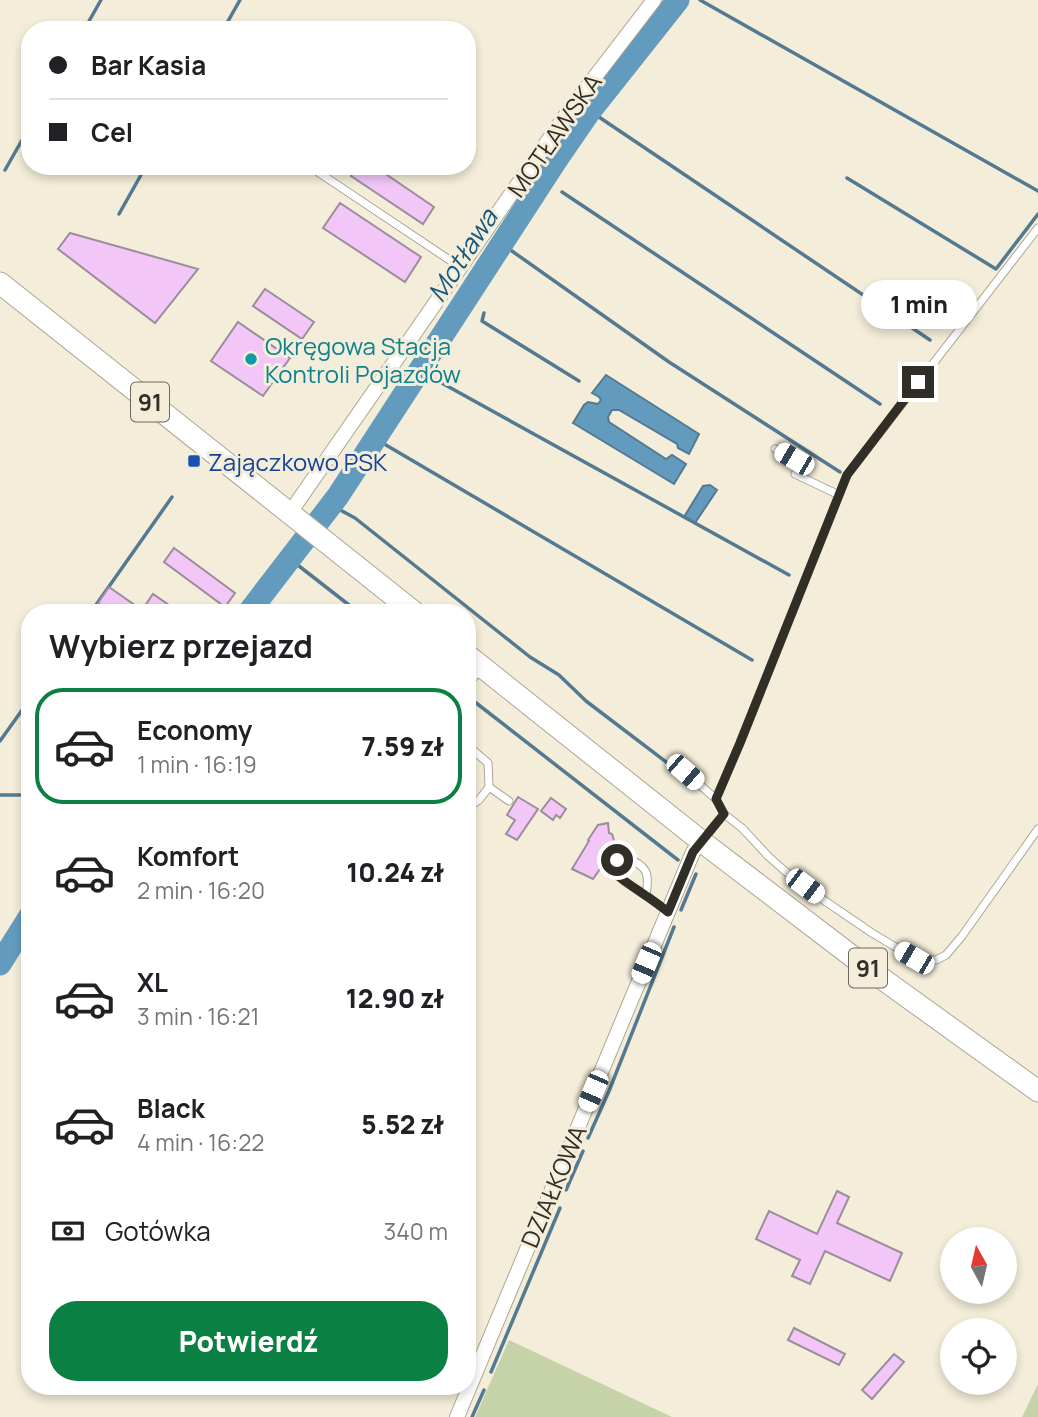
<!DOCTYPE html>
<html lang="pl">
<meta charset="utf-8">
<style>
:root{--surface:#fff;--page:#f2f2f2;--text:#202124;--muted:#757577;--line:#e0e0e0;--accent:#0b8043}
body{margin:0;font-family:Manrope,sans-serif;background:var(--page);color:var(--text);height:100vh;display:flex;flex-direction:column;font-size:26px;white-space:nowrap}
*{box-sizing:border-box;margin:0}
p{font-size:23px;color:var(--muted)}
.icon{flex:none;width:38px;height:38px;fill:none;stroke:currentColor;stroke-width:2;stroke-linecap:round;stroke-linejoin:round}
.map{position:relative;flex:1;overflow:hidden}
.sheet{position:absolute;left:21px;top:604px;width:455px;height:791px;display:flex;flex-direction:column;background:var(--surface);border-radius:28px;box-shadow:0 4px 10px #0003}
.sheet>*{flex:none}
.guide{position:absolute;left:21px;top:21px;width:455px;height:154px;border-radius:28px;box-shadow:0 4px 10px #0003;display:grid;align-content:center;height:154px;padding:0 28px;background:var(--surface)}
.needle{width:46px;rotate:352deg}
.controls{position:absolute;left:940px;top:1227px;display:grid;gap:14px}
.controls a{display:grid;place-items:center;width:77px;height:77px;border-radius:50%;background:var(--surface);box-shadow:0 4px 10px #0003;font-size:35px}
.end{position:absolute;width:32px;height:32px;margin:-16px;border:9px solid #312e27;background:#fff;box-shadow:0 0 0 4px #fff}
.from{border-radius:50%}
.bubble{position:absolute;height:49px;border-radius:24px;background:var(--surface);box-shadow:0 4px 10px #0003;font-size:23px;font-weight:800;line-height:49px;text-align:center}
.car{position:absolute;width:21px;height:42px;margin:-21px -10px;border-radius:9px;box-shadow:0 0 5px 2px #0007;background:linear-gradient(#fff 24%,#345 0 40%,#fff 0 76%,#345 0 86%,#fff 0)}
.guide b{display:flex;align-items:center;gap:24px;height:66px;font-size:26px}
.guide b+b{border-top:2px solid var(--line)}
.guide i{width:18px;height:18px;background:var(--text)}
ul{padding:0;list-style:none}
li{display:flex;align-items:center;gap:21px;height:116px;margin:0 14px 10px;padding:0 14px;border:4px solid transparent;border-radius:28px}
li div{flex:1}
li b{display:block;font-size:26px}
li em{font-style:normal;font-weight:800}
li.active{border-color:var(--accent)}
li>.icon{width:63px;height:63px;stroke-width:1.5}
h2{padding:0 28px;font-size:32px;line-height:84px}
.pay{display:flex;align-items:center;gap:18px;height:77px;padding:0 28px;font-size:26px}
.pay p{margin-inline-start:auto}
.action{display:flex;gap:14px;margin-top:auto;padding:14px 28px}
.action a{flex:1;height:80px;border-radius:28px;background:var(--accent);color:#fff;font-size:28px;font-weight:800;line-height:80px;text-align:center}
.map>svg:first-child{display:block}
</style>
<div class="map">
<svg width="1038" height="1417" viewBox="0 0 1038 1417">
<rect width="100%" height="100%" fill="#f4edd9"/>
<!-- green -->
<path fill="#c6d2a7" d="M509 1340 672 1417H475Z
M1038 1384V1417H1022Z"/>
<!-- water -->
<path fill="#639bbf" stroke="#547a91" stroke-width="2" d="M606 375 699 434 689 454 678 448 677 444 619 410H612L608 417 609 422 666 459 672 455 686 464 674 484 573 423 584 405 588 402 598 404 601 400 599 397 592 393Z
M710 485 717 490 695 523 684 517 703 486Z"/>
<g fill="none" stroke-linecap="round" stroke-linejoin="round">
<!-- stream -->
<path stroke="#547a91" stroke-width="3.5" d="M700 0 1038 191
M84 30 101 0
M223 30 240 0
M590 111 930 340
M5 170 30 126
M847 178 996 269 1038 214
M562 192 880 404
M119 214 146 166
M502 244 669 362 840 472
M484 313 482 321 579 381
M420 371 789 575
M374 438 752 660
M331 505 355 518 530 657 559 675 586 701 678 771
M290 559 358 612
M91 612 172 497
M471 699 678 860
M0 741 30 699
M0 795H30
M681 910 696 874
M588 1138 609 1091 674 927
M566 1190 583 1151
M491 1372 560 1208
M472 1417 484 1390"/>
<!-- river -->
<path stroke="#639bbf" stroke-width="23" d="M249 612 338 496 557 159 590 111 678 0
M0 964 30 916"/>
</g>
<!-- building -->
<path fill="#f2c7f7" stroke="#9a8d9c" stroke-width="2" d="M358 166H374L434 207 423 224 351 176Z
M340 203 421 257 405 282 323 228Z
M70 233 198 269 155 323 58 249Z
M265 289 314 322 302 339 253 306Z
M238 322 290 358 263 396 211 361Z
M174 548 235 593 225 607 164 562Z
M109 587 142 610 153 594 179 612H111L98 603Z
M518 797 538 809 517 840 506 834 515 820 507 815Z
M551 798 566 809 560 818 556 815 553 820 541 811Z
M608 823 609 833 612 834 618 853 609 856 593 879 572 869 589 841 588 840 598 825Z
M837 1191 849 1197 837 1223 902 1253 890 1281 825 1251 810 1284 792 1276 800 1260 756 1239 769 1211 817 1234Z
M794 1328 845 1354 839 1365 788 1340Z
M894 1354 904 1362 872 1399 862 1390Z"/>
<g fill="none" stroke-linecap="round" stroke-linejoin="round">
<defs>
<path id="service" d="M309 166 460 267
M775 449 794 459 792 464 799 468 795 474 839 495
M467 685 480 670
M467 745 488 763 489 787 509 801
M685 772 716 799 724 814
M716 799 740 743 847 475 1038 228
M467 808 479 800 489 787
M704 838 724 814 742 828 768 856 786 872 825 901 872 933 914 958 925 960H936L946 955 962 936 1038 829
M646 895 625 882 613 871 617 860 627 857C647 868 650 871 646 895L667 911"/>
<path id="minor" d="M289 514 568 112 654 0
M457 1417 693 852 701 841"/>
<path id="primary" d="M0 283 414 612
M467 655 701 841 870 970 1038 1091"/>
</defs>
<!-- service casing -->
<use href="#service" stroke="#ada694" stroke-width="9"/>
<!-- minor casing -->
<use href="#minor" stroke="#ada694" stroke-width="16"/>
<!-- primary casing -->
<use href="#primary" stroke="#ada694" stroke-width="23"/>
<!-- service -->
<use href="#service" stroke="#fff" stroke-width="7"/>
<!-- minor -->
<use href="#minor" stroke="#fff" stroke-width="14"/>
<!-- primary -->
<use href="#primary" stroke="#fff" stroke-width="21"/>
</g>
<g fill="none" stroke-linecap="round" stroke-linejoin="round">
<!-- route -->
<path stroke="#312e27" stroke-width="9" d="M617 860 612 871C629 886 650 897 668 912L693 852 724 814 716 799 740 743 847 475 918 382"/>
</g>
<!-- markers -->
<circle fill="#0f9aa8" stroke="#f4edd9" stroke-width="2.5" cx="251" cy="359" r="7"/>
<rect fill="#1a4fb4" stroke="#f4edd9" stroke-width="2.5" x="187" y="454" width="14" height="14" rx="3.5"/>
<g text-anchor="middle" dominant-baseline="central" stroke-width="6" stroke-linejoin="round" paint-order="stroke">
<!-- shield labels -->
<g fill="#f4edd9" stroke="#6c675c" stroke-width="2">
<rect x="131" y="382.5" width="38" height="39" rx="5"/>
<rect x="849" y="948.5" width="38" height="39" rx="5"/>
</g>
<g font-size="23" font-weight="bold" fill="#312e27">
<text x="150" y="402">91</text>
<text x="868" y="968">91</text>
</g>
<!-- street labels -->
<g font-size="24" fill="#312e27" stroke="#f4edd9">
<text transform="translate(554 135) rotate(-55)">MOTŁAWSKA</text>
<text transform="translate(553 1186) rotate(-67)">DZIAŁKOWA</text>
</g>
<!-- culture labels -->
<g font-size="24" fill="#0d838f" stroke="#f4edd9" text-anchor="start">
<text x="265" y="345">Okręgowa Stacja<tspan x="265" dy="28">Kontroli Pojazdów</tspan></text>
</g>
<!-- transit labels -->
<g font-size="24" fill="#164399" stroke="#f4edd9" text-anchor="start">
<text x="208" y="461">Zajączkowo PSK</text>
</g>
<!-- water labels -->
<g font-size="26" font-style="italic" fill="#185a7f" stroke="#f4edd9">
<text transform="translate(462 255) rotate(-57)">Motława</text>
</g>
</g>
</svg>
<div class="controls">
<a><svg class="needle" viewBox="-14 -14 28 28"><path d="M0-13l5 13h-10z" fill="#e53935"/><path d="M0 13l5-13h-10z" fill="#757577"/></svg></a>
<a><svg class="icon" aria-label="locate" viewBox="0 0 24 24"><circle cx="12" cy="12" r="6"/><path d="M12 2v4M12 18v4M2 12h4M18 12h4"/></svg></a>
</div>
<i class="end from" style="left:617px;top:860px"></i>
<i class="end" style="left:918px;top:382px"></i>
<div class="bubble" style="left:861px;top:280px;width:116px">1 min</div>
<i class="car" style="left:794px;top:459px;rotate:300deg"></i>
<i class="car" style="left:685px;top:772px;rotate:131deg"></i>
<i class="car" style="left:805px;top:886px;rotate:127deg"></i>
<i class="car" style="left:914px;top:958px;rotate:300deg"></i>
<i class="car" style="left:646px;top:963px;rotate:203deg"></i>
<i class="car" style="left:593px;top:1091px;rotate:203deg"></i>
<div class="guide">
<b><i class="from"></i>Bar Kasia</b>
<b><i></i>Cel</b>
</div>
<section class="sheet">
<h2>Wybierz przejazd</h2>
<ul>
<li class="active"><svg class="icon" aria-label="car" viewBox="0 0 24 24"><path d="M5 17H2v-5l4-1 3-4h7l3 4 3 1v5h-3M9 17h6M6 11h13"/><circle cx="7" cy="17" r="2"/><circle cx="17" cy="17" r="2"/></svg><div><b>Economy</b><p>1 min · 16:19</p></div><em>7.59 zł</em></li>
<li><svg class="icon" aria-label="car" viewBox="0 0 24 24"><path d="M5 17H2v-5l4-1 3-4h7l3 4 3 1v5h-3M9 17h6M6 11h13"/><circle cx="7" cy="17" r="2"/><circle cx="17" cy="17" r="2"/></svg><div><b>Komfort</b><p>2 min · 16:20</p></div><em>10.24 zł</em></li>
<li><svg class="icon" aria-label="car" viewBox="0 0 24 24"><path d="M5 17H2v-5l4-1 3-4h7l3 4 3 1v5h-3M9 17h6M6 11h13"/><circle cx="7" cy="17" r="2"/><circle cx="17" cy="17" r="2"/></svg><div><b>XL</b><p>3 min · 16:21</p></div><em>12.90 zł</em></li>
<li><svg class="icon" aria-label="car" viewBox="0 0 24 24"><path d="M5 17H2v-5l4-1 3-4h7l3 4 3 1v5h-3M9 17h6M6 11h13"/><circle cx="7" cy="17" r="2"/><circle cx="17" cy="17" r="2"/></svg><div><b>Black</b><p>4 min · 16:22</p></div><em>5.52 zł</em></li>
</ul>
<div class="pay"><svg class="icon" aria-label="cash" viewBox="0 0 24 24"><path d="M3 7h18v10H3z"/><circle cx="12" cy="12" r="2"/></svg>Gotówka<p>340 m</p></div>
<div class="action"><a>Potwierdź</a></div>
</section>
</div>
